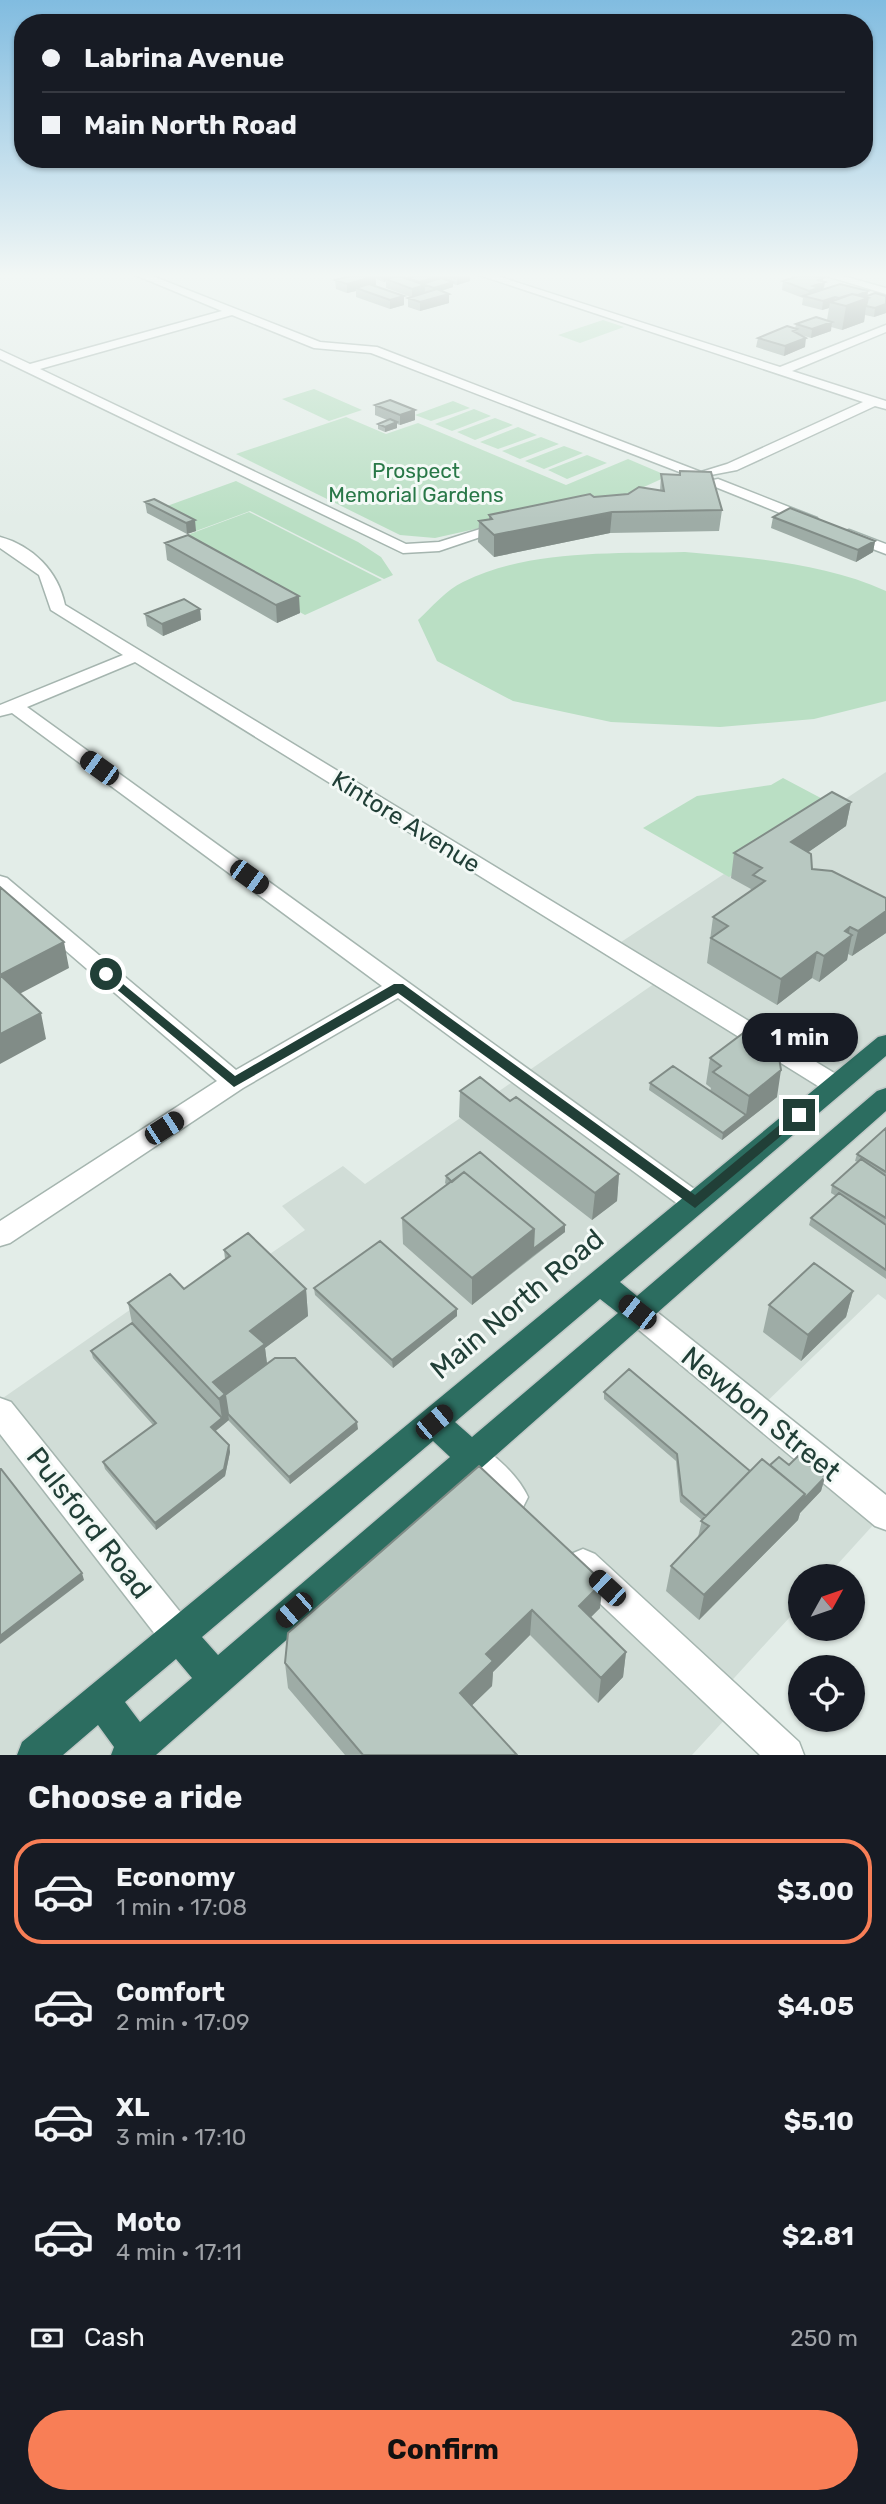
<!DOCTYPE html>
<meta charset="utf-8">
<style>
:root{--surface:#171b24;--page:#242831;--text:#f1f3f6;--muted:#9ea1a6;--line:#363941;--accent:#f87e56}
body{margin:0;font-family:Rubik,sans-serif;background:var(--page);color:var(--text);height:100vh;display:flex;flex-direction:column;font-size:26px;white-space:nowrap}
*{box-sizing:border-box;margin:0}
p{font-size:23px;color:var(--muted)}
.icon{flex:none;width:38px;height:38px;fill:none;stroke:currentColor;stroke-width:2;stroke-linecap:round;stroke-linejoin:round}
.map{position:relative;height:1755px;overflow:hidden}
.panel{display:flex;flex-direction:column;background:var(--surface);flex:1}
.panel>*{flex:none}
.hud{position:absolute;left:14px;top:14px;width:859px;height:154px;border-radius:28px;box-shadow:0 2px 5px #0004;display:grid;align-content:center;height:154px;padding:0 28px;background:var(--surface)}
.needle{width:46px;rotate:50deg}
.controls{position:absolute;left:788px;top:1564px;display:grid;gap:14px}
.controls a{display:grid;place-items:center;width:77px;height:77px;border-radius:50%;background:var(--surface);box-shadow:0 2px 5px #0004;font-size:35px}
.end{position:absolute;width:32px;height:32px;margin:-16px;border:9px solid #213f37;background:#fff;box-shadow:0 0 0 4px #fff}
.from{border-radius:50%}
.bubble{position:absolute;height:49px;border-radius:24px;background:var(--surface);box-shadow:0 2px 5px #0004;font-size:23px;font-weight:700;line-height:49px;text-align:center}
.car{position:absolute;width:21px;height:42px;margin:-21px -10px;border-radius:9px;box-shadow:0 0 5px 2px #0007;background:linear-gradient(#222 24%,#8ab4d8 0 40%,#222 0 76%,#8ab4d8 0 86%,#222 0)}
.hud b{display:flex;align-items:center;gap:24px;height:66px;font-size:26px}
.hud b+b{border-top:2px solid var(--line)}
.hud i{width:18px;height:18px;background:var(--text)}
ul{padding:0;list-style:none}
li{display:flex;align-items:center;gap:21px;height:105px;margin:0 14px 10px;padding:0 14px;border:4px solid transparent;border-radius:28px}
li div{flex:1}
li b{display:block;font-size:26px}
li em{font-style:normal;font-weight:700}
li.on{border-color:var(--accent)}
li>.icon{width:63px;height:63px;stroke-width:1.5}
h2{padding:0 28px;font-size:32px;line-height:84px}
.pay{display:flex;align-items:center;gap:18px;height:77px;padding:0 28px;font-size:26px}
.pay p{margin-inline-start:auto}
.primary-button{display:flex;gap:14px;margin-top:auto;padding:14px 28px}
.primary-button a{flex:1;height:80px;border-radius:42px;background:var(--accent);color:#111;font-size:28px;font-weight:700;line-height:80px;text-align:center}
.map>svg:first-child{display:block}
</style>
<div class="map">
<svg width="886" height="1755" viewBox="0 0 886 1755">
<rect width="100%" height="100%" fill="#e3ede8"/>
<!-- built -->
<path fill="#d1ddd7" d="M886 772V1300L878 1294 757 1411 884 1513 826 1577H800V1606L725 1688 740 1703 692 1755H0V1400L160 1289 185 1312 305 1230 282 1206 343 1166 365 1184 661 979 612 948 724 874 729 876Z"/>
<!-- green -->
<path fill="#badfc4" d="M603 320 624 327 580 343 558 335Z
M314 389 362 410 329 421 282 399Z
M453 401 470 408 431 421 415 415Z
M474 409 491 416 452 431 435 424Z
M346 417 386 434 418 423 566 485 628 459 668 476 624 496 435 538 400 535 236 454Z
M495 418 513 425 475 440 457 432Z
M518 427 537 435 498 449 480 442Z
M541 437 559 444 520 459 502 451Z
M564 446 583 453 544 469 525 461Z
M587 455 607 463 567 479 548 470Z
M236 481 358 542 381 557 393 575 384 579 250 511 196 531 156 510Z
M249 512 382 580 305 615 171 541Z
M685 552C753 558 823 563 886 591V701L814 719 720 727 611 722 513 701 437 661 418 620C431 608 447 589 463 582 530 549 612 554 685 552Z
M783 778 834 805 729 877 643 828 697 796 771 785Z"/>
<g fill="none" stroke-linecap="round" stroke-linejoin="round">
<defs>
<path id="street" d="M133 274H147L320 342 377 347 701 472 727 464 863 402 476 274H491L780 367 886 325V332L792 371 886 401V409L875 406 737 470 695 478 371 353 314 348 232 315 40 369 406 544 439 542 496 524 504 529 439 551 403 553 0 359V350L30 364 222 311Z
M820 274H836L886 288V294Z
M718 479 817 518 819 521 812 525 807 524 713 486V480Z
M849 530 886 544V554L844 538V532Z
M0 537C33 546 58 571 65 605L844 1079 847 1085 844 1091 835 1094 826 1091 135 662 27 707 704 1196 708 1203 704 1210 695 1213 686 1210 398 998 243 1088 10 1243 0 1246V1221L217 1081 0 894V876L7 878 236 1070 382 986 12 713 0 716V705L123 655 51 610 39 575 0 548Z
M637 1300 647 1304 886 1495V1530L875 1526 627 1320 623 1312 627 1304Z
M0 1398 11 1402 189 1623 194 1635 189 1647 177 1652 165 1647 0 1434Z
M472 1443C493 1451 519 1477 528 1497L523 1507 512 1512C491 1504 466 1477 457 1457L461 1447Z
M583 1549 595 1554 799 1742 804 1755H760L571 1576 567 1565 571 1554Z"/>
<path id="highway" d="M886 1035V1056L620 1282 637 1296 877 1091 886 1088V1111L156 1755H111L114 1747 98 1725 63 1755H17L22 1742 878 1037ZM600 1299 618 1313 472 1437 455 1422ZM433 1441 450 1457 218 1655 202 1637ZM176 1659 192 1678 140 1722 125 1702Z"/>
</defs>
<!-- street casing -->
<use href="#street" stroke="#a5b5af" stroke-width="3"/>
<!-- highway casing -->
<use href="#highway" stroke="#c1c9c7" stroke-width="3"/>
<!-- street -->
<use href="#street" fill="#fff" fill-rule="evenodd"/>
<!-- highway -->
<use href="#highway" fill="#2c6d60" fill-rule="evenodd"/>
</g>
<!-- wall -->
<path fill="#9eaca6" d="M373 274H411L402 277 407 278 431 275V274H470V281L457 285 453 284V287L441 291 449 294V303L420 311 408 307V298L411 297 386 288V281L384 282 376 279V285H374L404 305 390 309 356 297V291L347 293 336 289 335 280 373 275Z
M823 278 822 281 825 282 824 289 868 291 867 296H886V313L874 317 865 315 864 322 842 330 831 327V331L811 338 801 335 805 347 784 356 756 347 758 338 795 329 796 324 827 320 829 308 822 310 802 305 803 298 782 290 783 281Z
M375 405 415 410V420L400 425 397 424V428L385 432 378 429V424L387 420 375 415Z
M661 474 722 510 719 531 610 533 494 557 478 542 479 521 489 519V515L660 491Z
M154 499 196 531 187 534 147 513 145 502Z
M773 517 875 541 873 552 856 562 771 528Z
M165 543 300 613 277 623 167 560Z
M200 609 201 620 163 636 147 626 145 614Z
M851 802 846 826 808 852 812 869 886 898V933L852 956 848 954 847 960 819 982 812 978 777 1005 707 963 713 917 750 891 751 889 731 878 734 853Z
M710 1058 777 1097 722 1140 649 1090 650 1083 710 1091 711 1088 706 1084Z
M460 1091 510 1101 619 1174 617 1201 592 1220 459 1117Z
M886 1128V1279L809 1225 811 1218 836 1196 831 1193 832 1185 858 1162 855 1161 857 1154Z
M446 1176 565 1232 472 1305 403 1244 402 1218 447 1185 445 1183Z
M224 1250 306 1289 308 1316 265 1348 267 1364 358 1429 290 1484 228 1420 215 1431 229 1445 230 1452 225 1476 156 1530 105 1469 103 1462 153 1425 93 1358 91 1351 132 1323 128 1303 184 1289 225 1259Z
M314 1288 457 1309V1316L393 1368 315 1295Z
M853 1291 846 1317 801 1361 763 1332 769 1305Z
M604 1392 750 1471 770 1465H789L825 1477 821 1491 800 1513 798 1520 699 1620 666 1591 671 1566 698 1537 702 1520 680 1502 676 1461 604 1399Z
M479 1466 600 1608 591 1617 626 1652 623 1677 598 1703 530 1635 493 1672 492 1686 471 1706 517 1755H345L288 1688 285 1663Z"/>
<!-- shaded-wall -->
<path fill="#818c87" d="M384 274H411L389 280 386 279V281L384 282Z
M466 274H470V281L457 285V276Z
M376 276V285L360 289 356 288V291L347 293V284Z
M437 277V281L425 285V294L412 298V289L418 283Z
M823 278 822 283 825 282 823 290 808 297 809 291 818 280Z
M453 282V287L434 293V288Z
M868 291 864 322 842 330 846 306 845 300Z
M449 294V303L420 311V302Z
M404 296V305L390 309V300Z
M835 297 834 303 830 302 829 308 822 310 823 301Z
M886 304V313L874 317 875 308Z
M832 322 831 331 811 338 812 329Z
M806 338 805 347 784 356 785 346Z
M415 410V420L400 425V415Z
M397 422V428L385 432V427Z
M612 512 610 533 494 557V535Z
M195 520 196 531 187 534 186 523Z
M875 541 873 552 856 562 858 550Z
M299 596 300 613 277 623 276 605Z
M200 609 201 620 163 636 162 624Z
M851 802 846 826 787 867 791 842Z
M886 911V933L852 956 858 931Z
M850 927 848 938 852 935 847 960 819 982 824 956 845 931Z
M64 942 69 968 6 1001 0 975Z
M817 952 812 978 777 1005 781 979Z
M41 1013 46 1039 0 1064V1034Z
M781 1070 777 1097 722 1140 723 1133 746 1115 749 1096Z
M619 1174 617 1201 592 1220 595 1193Z
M565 1225V1232L533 1256V1249Z
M534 1229 533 1256 472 1305V1278Z
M306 1289 308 1316 265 1348 268 1371 226 1402 229 1420 223 1425 219 1399 213 1382 250 1331Z
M853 1291 846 1317 801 1361 808 1335Z
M457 1309V1316L393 1368 392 1360Z
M222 1418 223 1425 212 1434 211 1427Z
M357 1422 358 1429 290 1484 289 1477Z
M229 1445 230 1452 225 1476 156 1530 155 1523Z
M825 1477 821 1491 800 1513 798 1520 699 1620 704 1595 805 1494Z
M82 1573 84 1580 0 1644V1636Z
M603 1582 600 1608 577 1631 579 1606Z
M532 1610 530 1635 493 1672 492 1686 459 1718 460 1693 486 1654Z
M626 1652 623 1677 598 1703 601 1678Z"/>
<!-- building -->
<path fill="#b8c8c1" stroke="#818c87" stroke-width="2" d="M358 274H370L376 276 347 284 335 280Z
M423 274H427L437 277 419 282 407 278Z
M449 274H466L457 276Z
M804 274 823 278 818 280 825 282 813 286 819 288 809 291 783 281Z
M399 276 425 285 412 289 386 279Z
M441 278 453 282 434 288 422 284Z
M369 284 404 296 390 300 356 288Z
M840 284 868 291 858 295 852 294 839 298 835 297 823 301 803 296Z
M437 289 449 294 420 302 408 298Z
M875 293 886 296V304L875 308 866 306 868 298 864 297Z
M852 294 868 298 846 306 830 302Z
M816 317 832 322 812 329 796 324Z
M787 326 797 329 793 331 806 338 785 346 758 338Z
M390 400 415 410 400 415 375 405Z
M390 419 397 422 385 427 378 424Z
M680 471 711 472 722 510 612 512 494 535 479 521 492 519 489 515 590 494 594 497 628 494 639 487 664 491 661 474 680 475Z
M154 499 195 520 186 523 145 502Z
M790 508 875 541 858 550 773 517Z
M188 535 299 596 276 605 165 543Z
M184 599 200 609 162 624 145 614Z
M832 792 851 802 791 842 811 854 812 869 832 871 886 898V911L858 931 850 927 845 931 852 935 824 956 817 952 781 979 711 938 728 926 713 917 765 881 753 875 762 868 734 853Z
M0 887 64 942 0 975 41 1013 0 1034Z
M746 1031 778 1051 781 1070 749 1096 713 1072 721 1066 710 1058Z
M673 1066 746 1115 723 1133 650 1083Z
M480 1077 510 1101 516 1097 619 1174 595 1193 460 1091Z
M886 1128V1172L857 1154Z
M480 1152 565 1225 533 1249 534 1229 464 1172 452 1182 446 1176Z
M861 1159 886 1176V1218L832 1185Z
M464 1172 534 1229 472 1278 402 1218Z
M839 1193 886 1225V1270L811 1218Z
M248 1233 306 1289 250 1331 265 1344 213 1382 225 1394 219 1399 128 1303 170 1274 184 1289 230 1256 224 1250Z
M380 1241 457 1309 392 1360 314 1288Z
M814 1263 853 1291 808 1335 769 1305Z
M132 1323 222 1418 211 1427 229 1445 224 1469 155 1523 103 1462 156 1423 91 1351Z
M275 1358H295L357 1422 289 1477 228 1414 225 1395Z
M629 1369 750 1471 706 1516 682 1495 677 1454 604 1392Z
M798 1456 825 1477 803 1500 805 1494 770 1465 779 1457 789 1465Z
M762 1459 805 1494 704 1595 671 1566 709 1526 701 1521Z
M479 1466 603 1582 579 1606 626 1652 601 1678 532 1610 486 1654 493 1661 460 1693 517 1755H363L285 1663 288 1633Z
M0 1469H1L82 1573 0 1636Z"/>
<!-- sky -->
<linearGradient id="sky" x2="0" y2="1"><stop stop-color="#81bce0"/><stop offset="0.53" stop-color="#f2f7f5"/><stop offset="1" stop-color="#f2f7f5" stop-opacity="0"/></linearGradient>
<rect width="886" height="519" fill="url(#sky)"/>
<!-- route -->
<path fill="#213f37" d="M106 970 235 1076 394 984H403L695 1195 795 1112H804L806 1115 695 1208 398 993 234 1087 102 977 100 974Z"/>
<g text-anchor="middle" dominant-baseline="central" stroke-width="6" stroke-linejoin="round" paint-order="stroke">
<!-- far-park labels -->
<g font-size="21" fill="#297848" stroke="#f3f9f6">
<text x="416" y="470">Prospect<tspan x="416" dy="24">Memorial Gardens</tspan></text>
</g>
<!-- street labels -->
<g font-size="24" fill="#213f37" stroke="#f3f9f6">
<text transform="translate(406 822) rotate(32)">Kintore Avenue</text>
</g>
<!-- near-street labels -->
<g font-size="28" fill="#213f37" stroke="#f3f9f6">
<text transform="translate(517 1304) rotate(-40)">Main North Road</text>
<text transform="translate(761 1414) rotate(39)">Newbon Street</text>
<text transform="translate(89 1523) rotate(52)">Pulsford Road</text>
</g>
</g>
</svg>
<div class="controls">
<a><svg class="needle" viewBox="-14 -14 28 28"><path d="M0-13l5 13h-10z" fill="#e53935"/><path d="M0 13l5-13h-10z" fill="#9ea1a6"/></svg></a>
<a><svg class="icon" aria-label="locate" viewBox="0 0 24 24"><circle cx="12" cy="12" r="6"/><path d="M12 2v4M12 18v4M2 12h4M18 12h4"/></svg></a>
</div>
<i class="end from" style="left:106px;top:974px"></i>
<i class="end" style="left:799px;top:1115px"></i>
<div class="bubble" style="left:742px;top:1013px;width:116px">1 min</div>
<i class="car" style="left:99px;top:768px;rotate:306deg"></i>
<i class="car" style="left:249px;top:877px;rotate:126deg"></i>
<i class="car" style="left:164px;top:1128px;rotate:57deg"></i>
<i class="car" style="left:637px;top:1312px;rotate:308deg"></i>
<i class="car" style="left:434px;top:1422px;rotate:50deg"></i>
<i class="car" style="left:607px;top:1588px;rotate:313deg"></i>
<i class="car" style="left:294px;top:1610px;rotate:229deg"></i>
<div class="hud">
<b><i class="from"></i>Labrina Avenue</b>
<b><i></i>Main North Road</b>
</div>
</div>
<section class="panel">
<h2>Choose a ride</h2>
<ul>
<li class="on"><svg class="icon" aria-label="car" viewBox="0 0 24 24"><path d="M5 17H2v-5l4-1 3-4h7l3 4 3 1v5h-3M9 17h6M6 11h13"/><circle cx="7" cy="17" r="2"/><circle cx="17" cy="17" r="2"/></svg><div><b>Economy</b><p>1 min · 17:08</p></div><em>$3.00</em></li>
<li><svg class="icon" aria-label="car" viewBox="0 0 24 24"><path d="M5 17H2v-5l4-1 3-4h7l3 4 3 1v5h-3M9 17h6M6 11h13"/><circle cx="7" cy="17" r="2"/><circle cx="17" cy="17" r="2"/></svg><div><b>Comfort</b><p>2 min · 17:09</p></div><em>$4.05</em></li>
<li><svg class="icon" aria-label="car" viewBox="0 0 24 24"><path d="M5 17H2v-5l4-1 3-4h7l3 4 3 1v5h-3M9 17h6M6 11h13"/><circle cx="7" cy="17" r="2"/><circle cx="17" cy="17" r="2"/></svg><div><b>XL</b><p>3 min · 17:10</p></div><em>$5.10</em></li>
<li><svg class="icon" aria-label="car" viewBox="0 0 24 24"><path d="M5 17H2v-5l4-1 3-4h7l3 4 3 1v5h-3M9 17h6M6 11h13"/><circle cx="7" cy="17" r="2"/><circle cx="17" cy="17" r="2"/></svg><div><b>Moto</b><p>4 min · 17:11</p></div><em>$2.81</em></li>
</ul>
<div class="pay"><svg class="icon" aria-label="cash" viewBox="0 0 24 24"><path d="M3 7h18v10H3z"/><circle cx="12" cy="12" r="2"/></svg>Cash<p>250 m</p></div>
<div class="primary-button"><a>Confirm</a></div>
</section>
